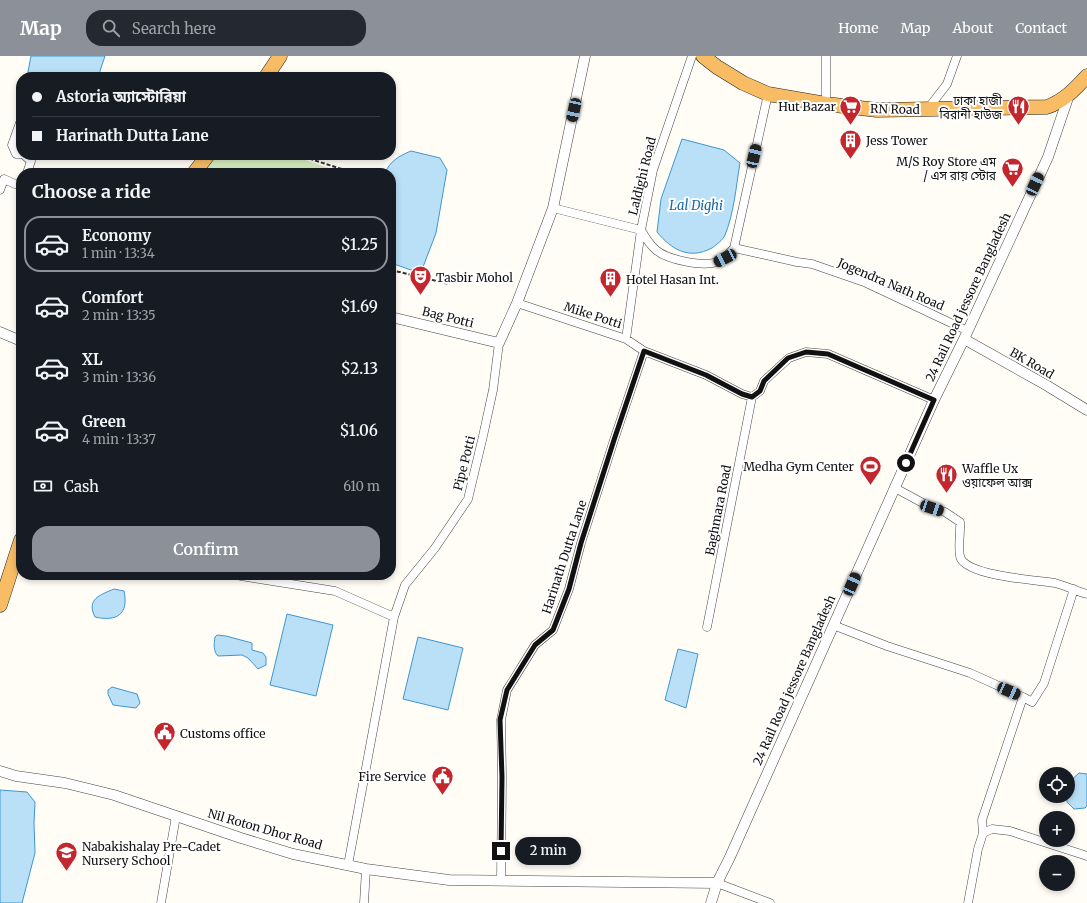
<!DOCTYPE html>
<meta charset="utf-8">
<style>
:root{--surface:#171b24;--page:#242831;--text:#f1f3f6;--muted:#9ea1a6;--line:#363941;--accent:#8c9099}
body{margin:0;font-family:Merriweather,"Noto Sans Bengali",serif;background:var(--page);color:var(--text);height:100vh;display:flex;flex-direction:column;font-size:15px;white-space:nowrap}
*{box-sizing:border-box;margin:0}
p{font-size:13px;color:var(--muted)}
.icon{flex:none;width:22px;height:22px;fill:none;stroke:currentColor;stroke-width:2;stroke-linecap:round;stroke-linejoin:round}
.map{position:relative;flex:1;overflow:hidden}
.panel{position:absolute;left:16px;top:112px;width:380px;height:412px;display:flex;flex-direction:column;background:var(--surface);border-radius:16px;box-shadow:0 2px 6px #0003}
.panel>*{flex:none}
.banner{position:absolute;left:16px;top:16px;width:380px;height:88px;border-radius:16px;box-shadow:0 2px 6px #0003;display:grid;align-content:center;height:88px;padding:0 16px;background:var(--surface)}
.buttons{position:absolute;left:1039px;top:711px;display:grid;gap:8px}
.buttons a{display:grid;place-items:center;width:36px;height:36px;border-radius:50%;background:var(--surface);box-shadow:0 2px 6px #0003;font-size:20px}
.end{position:absolute;width:18px;height:18px;margin:-9px;border:5px solid #111;background:#fff;box-shadow:0 0 0 2px #fff}
.from{border-radius:50%}
.bubble{position:absolute;height:28px;border-radius:14px;background:var(--surface);box-shadow:0 2px 6px #0003;font-size:13px;font-weight:600;line-height:28px;text-align:center}
.car{position:absolute;width:12px;height:24px;margin:-12px -6px;border-radius:5px;box-shadow:0 0 3px 1px #0007;background:linear-gradient(#222 24%,#8ab4d8 0 40%,#222 0 76%,#8ab4d8 0 86%,#222 0)}
.banner b{display:flex;align-items:center;gap:14px;height:38px;font-size:15px}
.banner b+b{border-top:1px solid var(--line)}
.banner i{width:10px;height:10px;background:var(--text)}
ul{padding:0;list-style:none}
li{display:flex;align-items:center;gap:12px;height:56px;margin:0 8px 6px;padding:0 8px;border:2px solid transparent;border-radius:16px}
li div{flex:1}
li b{display:block;font-size:15px}
li em{font-style:normal;font-weight:600}
li.on{border-color:var(--accent)}
li>.icon{width:36px;height:36px;stroke-width:1.5}
h2{padding:0 16px;font-size:18px;line-height:48px}
.pay{display:flex;align-items:center;gap:10px;height:44px;padding:0 16px;font-size:15px}
.pay p{margin-inline-start:auto}
.primary-button{display:flex;gap:8px;margin-top:auto;padding:8px 16px}
.primary-button a{flex:1;height:46px;border-radius:16px;background:var(--accent);color:#fff;font-size:16px;font-weight:600;line-height:46px;text-align:center}
header{display:flex;align-items:center;gap:24px;box-sizing:border-box;height:56px;padding:0 20px;background:var(--accent);color:#fff}
header strong{font-size:19px}
nav{display:flex;gap:22px;margin-inline-start:auto;font-size:14px}
.search{width:280px;height:36px;background:var(--page);display:flex;align-items:center;gap:10px;box-sizing:border-box;padding:0 14px;border-radius:16px;color:var(--muted);font-size:15px}
.map>svg:first-child{display:block}
</style>
<header>
<strong>Map</strong>
<div class="search"><svg class="icon" aria-label="search" viewBox="0 0 24 24"><circle cx="10" cy="10" r="6"/><path d="M15 15l6 6"/></svg>Search here</div>
<nav><a>Home</a><a>Map</a><a>About</a><a>Contact</a></nav>
</header>
<div class="map">
<svg width="1087" height="847" viewBox="0 0 1087 847">
<rect width="100%" height="100%" fill="#fffdf5"/>
<!-- green -->
<path fill="#d5ebbd" d="M214 99H290L344 117H201Z"/>
<!-- water -->
<path fill="#b9e0f7" stroke="#3f96cf" d="M31 0H105L98 21H27Z
M682 83 724 94 740 107C736 131 734 157 725 179 723 184 716 189 712 192 689 204 672 194 657 176L661 143Z
M411 95 440 102 447 114 436 177 423 211 411 214 391 207V117H385C390 105 399 100 411 95Z
M114 533 124 535C129 558 117 566 95 561 86 543 100 539 114 533Z
M287 558 333 569 316 640 270 629Z
M217 579 226 580 252 587V594L263 597 266 601V609L258 613 248 602 242 599 218 600C213 595 214 588 215 581Z
M418 581 463 592 448 654 403 643Z
M678 593 698 598 686 652 665 644Z
M112 631 137 638 140 647 136 652 113 649 108 638V634Z
M1079 717 1087 718V750L1085 752 1074 753 1067 746 1066 740H1068V727Z
M0 734 27 736 35 746 34 767 35 797 22 847H0Z"/>
<g fill="none" stroke-linecap="round" stroke-linejoin="round">
<defs>
<path id="minor" d="M826 48V0
M927 54 947 28 957 0
M21 64 12 89 16 98H21
M24 99 31 105 27 117
M0 134 4 123 15 128 21 127
M553 152 641 174
M641 174C645 181 650 189 656 194 668 204 703 211 717 206 724 203 729 198 734 192L768 38
M734 192 797 206 812 208 864 226 968 275
M517 247 626 283 644 295 706 319 742 338 752 341 760 335 764 325 789 302 806 296 828 298 934 344
M626 283 641 174 653 114 692 0
M895 432 932 452 945 456 960 466C961 475 957 496 961 503 971 520 1035 524 1055 527 1066 530 1076 535 1087 538
M241 519V520L335 535 394 561
M833 569 887 590 970 617 1023 641
M707 571 752 341
M983 777 982 764 1023 641 1032 646 1044 627 1074 533
M348 809 394 561 405 529 435 492 468 443 483 380 493 334 499 287
M501 825 502 721 501 664 507 634 535 589 553 574 569 533 581 487 614 384 644 295
M717 827 770 847
M161 847 176 760
M364 847 366 813
M968 847 978 793 983 777 992 773 1010 775 1087 800"/>
<path id="tertiary" d="M391 261 499 287 517 247 553 152 585 0
M0 276 21 285
M964 283 1046 329 1087 354
M0 715 16 720 65 727 114 739 241 782 293 798 366 813 449 824 717 827
M711 847 717 827 730 801 934 344 964 283 1048 101 1069 39"/>
<path id="trunk" d="M703 0 717 11 743 27 768 38 826 48 877 54 1047 51C1064 45 1075 33 1087 20
M266 21 280 0
M194 117 208 99
M0 549 21 484"/>
</defs>
<!-- minor casing -->
<use href="#minor" stroke="#444" stroke-width="9"/>
<!-- tertiary casing -->
<use href="#tertiary" stroke="#444" stroke-width="11"/>
<!-- trunk casing -->
<use href="#trunk" stroke="#222" stroke-width="15"/>
<!-- path -->
<path stroke="#333" stroke-width="2" stroke-dasharray="4 2" stroke-linecap="butt" d="M298 99 354 117
M391 214 449 228"/>
<!-- minor -->
<use href="#minor" stroke="#fff" stroke-width="8"/>
<!-- tertiary -->
<use href="#tertiary" stroke="#fff" stroke-width="10"/>
<!-- trunk -->
<use href="#trunk" stroke="#f7bc64" stroke-width="14"/>
</g>
<g fill="none" stroke-linecap="round" stroke-linejoin="round">
<!-- route -->
<path stroke="#111" stroke-width="5" d="M501 795 502 721 500 664 507 634 535 589 553 574 569 533 581 487 614 384 644 295 706 319 742 338 752 341 760 335 764 325 788 302 806 296 828 298 934 344 906 407"/>
</g>
<!-- icons -->
<defs>
<symbol id="supermarket-pin" viewBox="-11 -11 22 30"><path d="M0 17L-7.5 6A9.5 9.5 0 1 1 7.5 6Z" fill="#c4262e" stroke="#fff"/><path d="M-6-5.5h2.5l.6 2H6L4.5 2H-2.5L-4.4-4H-6ZM-1.5 3.2a1.3 1.3 0 1 0 .1 0ZM3 3.2a1.3 1.3 0 1 0 .1 0Z" fill="#fff"/></symbol>
<symbol id="restaurant-pin" viewBox="-11 -11 22 30"><path d="M0 17L-7.5 6A9.5 9.5 0 1 1 7.5 6Z" fill="#c4262e" stroke="#fff"/><path d="M-5-6h1v4h1v-4h1v4h1v-4h1v5L-1.5 .5V6h-2V.5L-5-1ZM5-6V6H3V1.5H1.5Q1.5-4 5-6Z" fill="#fff"/></symbol>
<symbol id="building-pin" viewBox="-11 -11 22 30"><path d="M0 17L-7.5 6A9.5 9.5 0 1 1 7.5 6Z" fill="#c4262e" stroke="#fff"/><path d="M-4-6H4V6H1V3H-1V6H-4ZM-2.5-4.3h1.7v1.8h-1.7ZM.8-4.3h1.7v1.8H.8ZM-2.5-1h1.7V.8h-1.7ZM.8-1h1.7V.8H.8Z" fill="#fff"/></symbol>
<symbol id="theatre-pin" viewBox="-11 -11 22 30"><path d="M0 17L-7.5 6A9.5 9.5 0 1 1 7.5 6Z" fill="#c4262e" stroke="#fff"/><path d="M-5-5.5Q0-4 5-5.5V0Q5 5 0 6Q-5 5-5 0ZM-3.3-2.5H-1v1.5H-3.3ZM1-2.5H3.3v1.5H1ZM-2.8 1Q0 5.5 2.8 1Z" fill="#fff"/></symbol>
<symbol id="stadium-pin" viewBox="-11 -11 22 30"><path d="M0 17L-7.5 6A9.5 9.5 0 1 1 7.5 6Z" fill="#c4262e" stroke="#fff"/><path d="M0-5a6.5 5 0 1 0 0 10a6.5 5 0 1 0 0-10ZM-3.5-1.8h7v3.6h-7Z" fill="#fff"/></symbol>
<symbol id="civic-pin" viewBox="-11 -11 22 30"><path d="M0 17L-7.5 6A9.5 9.5 0 1 1 7.5 6Z" fill="#c4262e" stroke="#fff"/><path d="M-.6-6.5H3V-4.5H.6V-3L4-1V1h2V6H-6V1h2V-1L-.6-3ZM-1.2 2.5V6h2.4V2.5Z" fill="#fff"/></symbol>
<symbol id="school-pin" viewBox="-11 -11 22 30"><path d="M0 17L-7.5 6A9.5 9.5 0 1 1 7.5 6Z" fill="#c4262e" stroke="#fff"/><path d="M0-5L7-2L0 1L-7-2ZM-4 1L0 2.5L4 1V4Q0 6-4 4Z" fill="#fff"/></symbol>
</defs>
<g fill-rule="evenodd">
<use href="#supermarket-pin" x="838" y="38" width="25" height="34"/>
<use href="#restaurant-pin" x="1006" y="38" width="25" height="34"/>
<use href="#building-pin" x="838" y="72" width="25" height="34"/>
<use href="#supermarket-pin" x="1000" y="100" width="25" height="34"/>
<use href="#theatre-pin" x="408" y="208" width="25" height="34"/>
<use href="#building-pin" x="598" y="210" width="25" height="34"/>
<use href="#stadium-pin" x="858" y="398" width="25" height="34"/>
<use href="#restaurant-pin" x="934" y="406" width="25" height="34"/>
<use href="#civic-pin" x="152" y="664" width="25" height="34"/>
<use href="#civic-pin" x="430" y="708" width="25" height="34"/>
<use href="#school-pin" x="54" y="784" width="25" height="34"/>
</g>
<g text-anchor="middle" dominant-baseline="central" stroke-width="4" stroke-linejoin="round" paint-order="stroke">
<!-- poi labels -->
<g font-size="12" fill="#111" stroke="#fff" text-anchor="start">
<text x="1002" y="44" text-anchor="end">ঢাকা হাজী<tspan x="1002" dy="14">বিরানী হাউজ</tspan></text>
<text x="836" y="50" text-anchor="end">Hut Bazar</text>
<text x="866" y="84">Jess Tower</text>
<text x="996" y="105" text-anchor="end">M/S Roy Store এম<tspan x="996" dy="14">/ এস রায় স্টোর</tspan></text>
<text x="436" y="221">Tasbir Mohol</text>
<text x="626" y="223">Hotel Hasan Int.</text>
<text x="854" y="410" text-anchor="end">Medha Gym Center</text>
<text x="962" y="412">Waffle Ux<tspan x="962" dy="14">ওয়াফেল আক্স</tspan></text>
<text x="180" y="677">Customs office</text>
<text x="426" y="720" text-anchor="end">Fire Service</text>
<text x="82" y="790">Nabakishalay Pre-Cadet<tspan x="82" dy="14">Nursery School</tspan></text>
</g>
<!-- street labels -->
<g font-size="12" fill="#111" stroke="#fff">
<text transform="translate(895 53) rotate(1)">RN Road</text>
<text transform="translate(642 120) rotate(-76)">Laldighi Road</text>
<text transform="translate(891 228) rotate(23)">Jogendra Nath Road</text>
<text transform="translate(968 241) rotate(-65)">24 Rail Road jessore Bangladesh</text>
<text transform="translate(593 259) rotate(18)">Mike Potti</text>
<text transform="translate(448 261) rotate(14)">Bag Potti</text>
<text transform="translate(1032 307) rotate(30)">BK Road</text>
<text transform="translate(464 407) rotate(-76)">Pipe Potti</text>
<text transform="translate(718 454) rotate(-79)">Baghmara Road</text>
<text transform="translate(564 501) rotate(-72)">Harinath Dutta Lane</text>
<text transform="translate(794 624) rotate(-66)">24 Rail Road jessore Bangladesh</text>
<text transform="translate(265 773) rotate(16)">Nil Roton Dhor Road</text>
</g>
<!-- water labels -->
<g font-size="13" font-style="italic" fill="#1768a6" stroke="#fff">
<text x="696" y="149">Lal Dighi</text>
</g>
</g>
</svg>
<div class="buttons">
<a><svg class="icon" aria-label="locate" viewBox="0 0 24 24"><circle cx="12" cy="12" r="6"/><path d="M12 2v4M12 18v4M2 12h4M18 12h4"/></svg></a>
<a>+</a>
<a>−</a>
</div>
<i class="end from" style="left:906px;top:407px"></i>
<i class="end" style="left:501px;top:795px"></i>
<div class="bubble" style="left:515px;top:781px;width:66px">2 min</div>
<i class="car" style="left:574px;top:54px;rotate:192deg"></i>
<i class="car" style="left:754px;top:100px;rotate:13deg"></i>
<i class="car" style="left:1035px;top:128px;rotate:25deg"></i>
<i class="car" style="left:725px;top:202px;rotate:243deg"></i>
<i class="car" style="left:932px;top:452px;rotate:108deg"></i>
<i class="car" style="left:852px;top:528px;rotate:24deg"></i>
<i class="car" style="left:1009px;top:635px;rotate:114deg"></i>
<div class="banner">
<b><i class="from"></i>Astoria অ্যাস্টোরিয়া</b>
<b><i></i>Harinath Dutta Lane</b>
</div>
<section class="panel">
<h2>Choose a ride</h2>
<ul>
<li class="on"><svg class="icon" aria-label="car" viewBox="0 0 24 24"><path d="M5 17H2v-5l4-1 3-4h7l3 4 3 1v5h-3M9 17h6M6 11h13"/><circle cx="7" cy="17" r="2"/><circle cx="17" cy="17" r="2"/></svg><div><b>Economy</b><p>1 min · 13:34</p></div><em>$1.25</em></li>
<li><svg class="icon" aria-label="car" viewBox="0 0 24 24"><path d="M5 17H2v-5l4-1 3-4h7l3 4 3 1v5h-3M9 17h6M6 11h13"/><circle cx="7" cy="17" r="2"/><circle cx="17" cy="17" r="2"/></svg><div><b>Comfort</b><p>2 min · 13:35</p></div><em>$1.69</em></li>
<li><svg class="icon" aria-label="car" viewBox="0 0 24 24"><path d="M5 17H2v-5l4-1 3-4h7l3 4 3 1v5h-3M9 17h6M6 11h13"/><circle cx="7" cy="17" r="2"/><circle cx="17" cy="17" r="2"/></svg><div><b>XL</b><p>3 min · 13:36</p></div><em>$2.13</em></li>
<li><svg class="icon" aria-label="car" viewBox="0 0 24 24"><path d="M5 17H2v-5l4-1 3-4h7l3 4 3 1v5h-3M9 17h6M6 11h13"/><circle cx="7" cy="17" r="2"/><circle cx="17" cy="17" r="2"/></svg><div><b>Green</b><p>4 min · 13:37</p></div><em>$1.06</em></li>
</ul>
<div class="pay"><svg class="icon" aria-label="cash" viewBox="0 0 24 24"><path d="M3 7h18v10H3z"/><circle cx="12" cy="12" r="2"/></svg>Cash<p>610 m</p></div>
<div class="primary-button"><a>Confirm</a></div>
</section>
</div>
